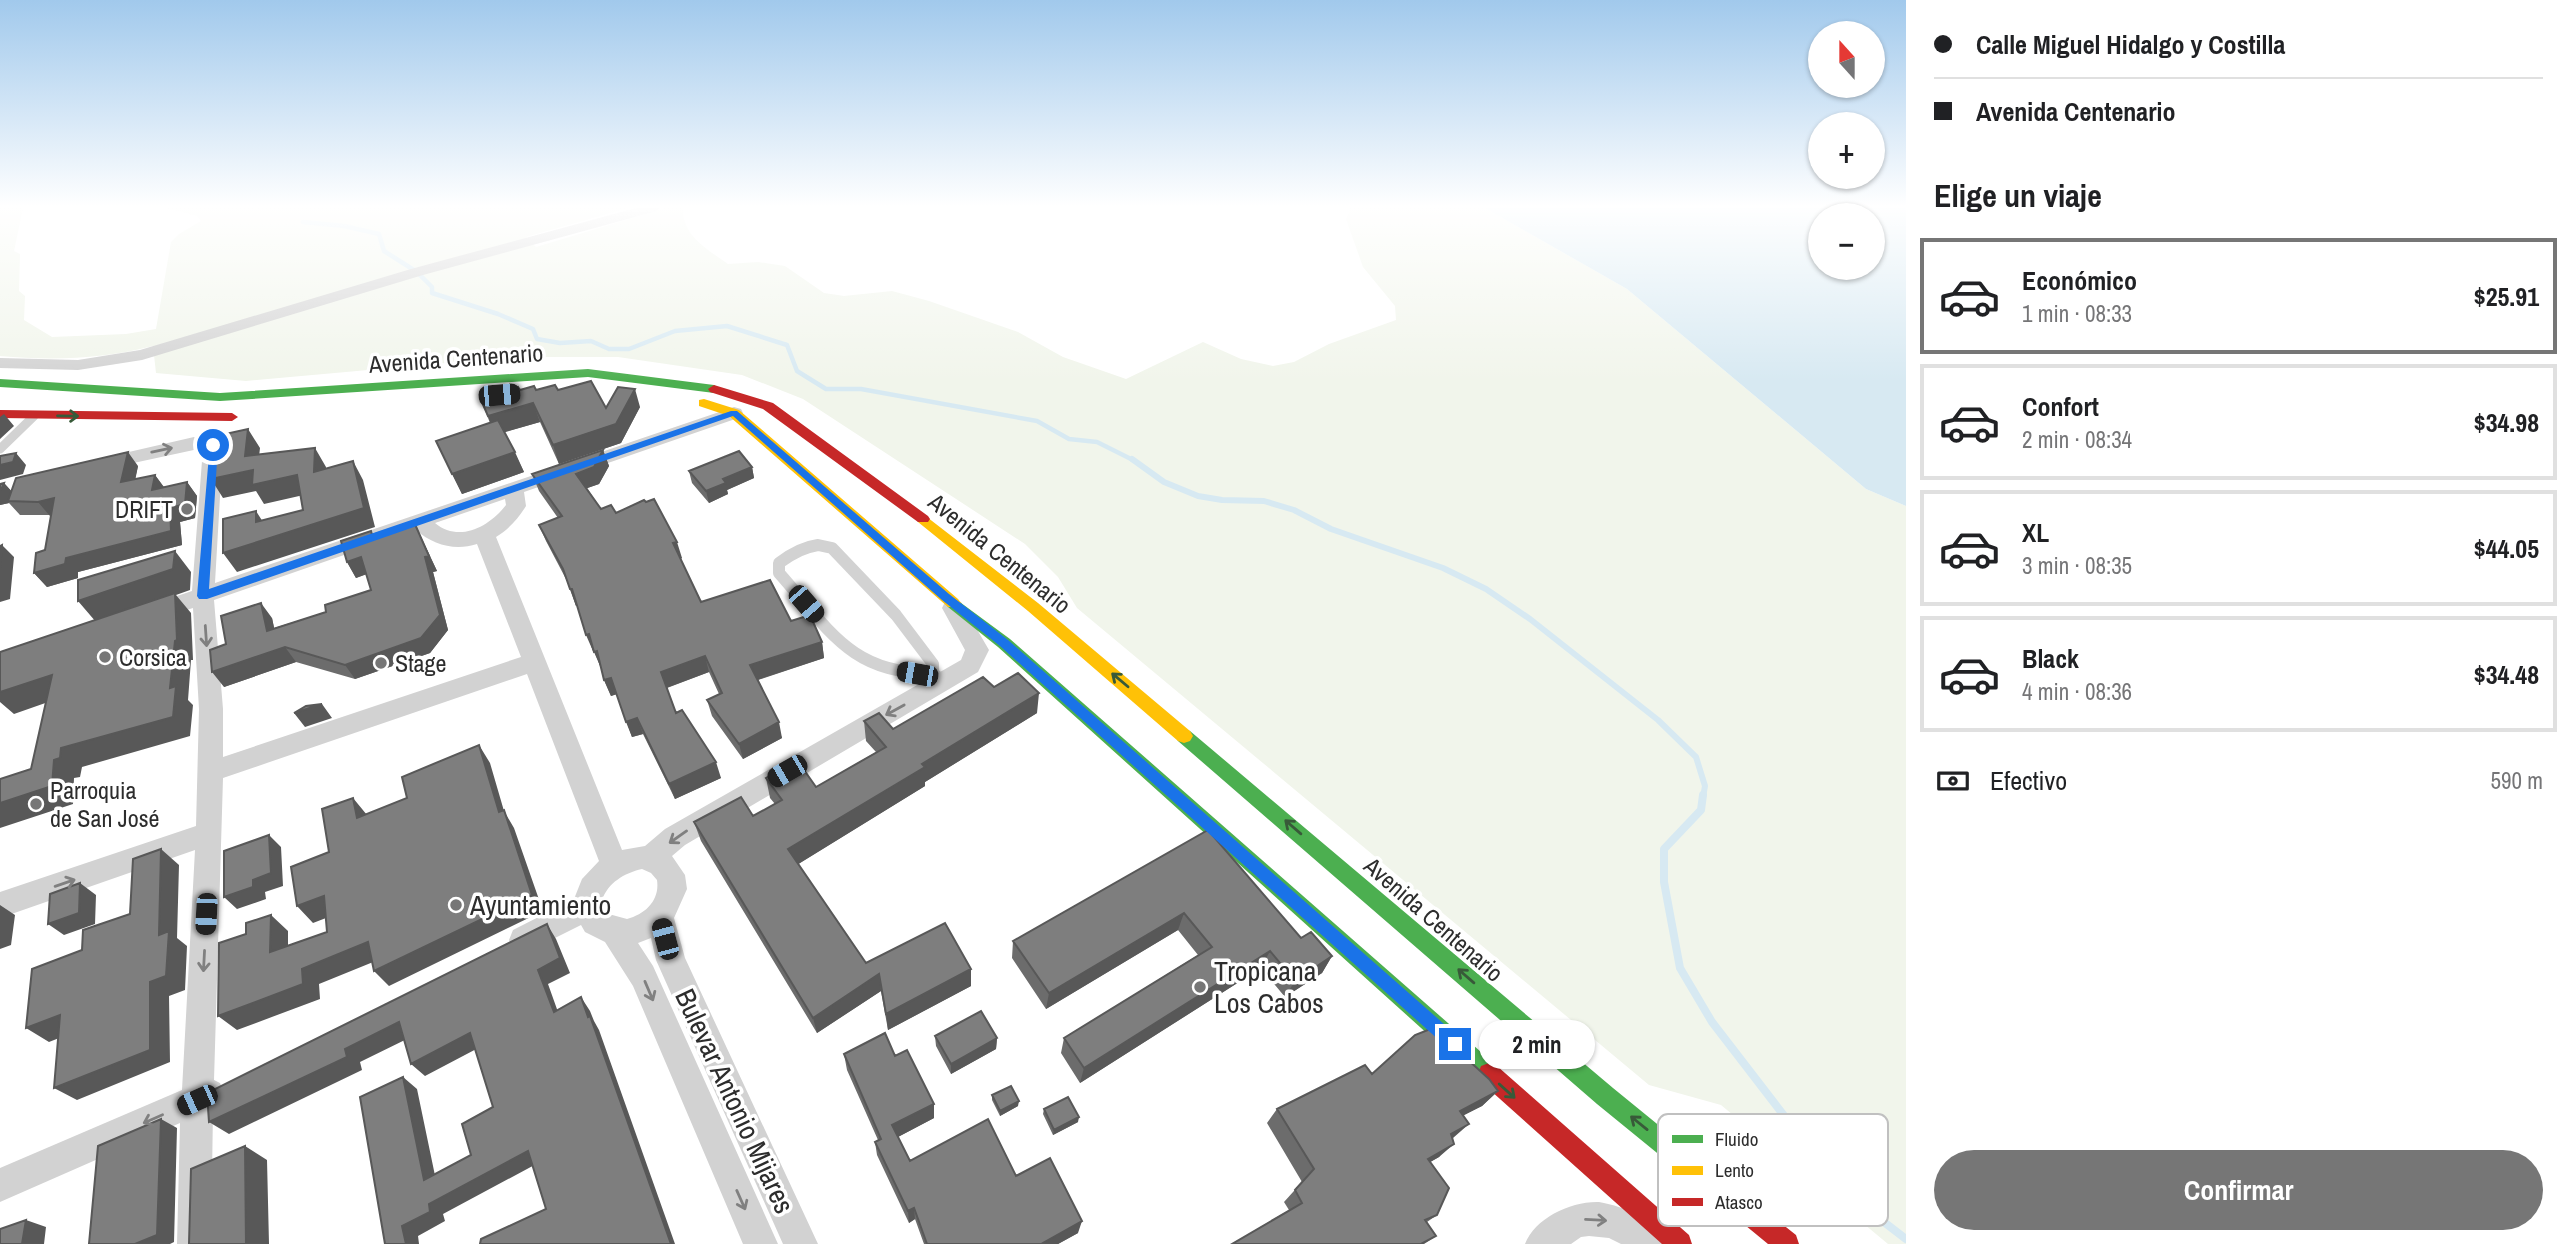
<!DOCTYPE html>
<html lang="es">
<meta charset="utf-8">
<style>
:root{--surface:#fff;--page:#f2f2f2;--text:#202124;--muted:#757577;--line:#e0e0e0;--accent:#767676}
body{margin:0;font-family:"Archivo Narrow",sans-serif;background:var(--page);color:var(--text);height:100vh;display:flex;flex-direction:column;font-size:26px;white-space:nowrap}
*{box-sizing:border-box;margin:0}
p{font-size:23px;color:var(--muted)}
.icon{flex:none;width:38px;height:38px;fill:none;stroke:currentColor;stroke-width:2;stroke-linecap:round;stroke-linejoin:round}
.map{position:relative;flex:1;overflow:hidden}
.panel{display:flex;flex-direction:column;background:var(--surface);width:665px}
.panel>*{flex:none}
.banner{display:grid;align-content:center;height:154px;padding:0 28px;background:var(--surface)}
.needle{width:46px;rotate:339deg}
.buttons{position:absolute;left:1808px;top:21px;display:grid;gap:14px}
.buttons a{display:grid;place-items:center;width:77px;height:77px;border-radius:50%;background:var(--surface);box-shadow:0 2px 5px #0004;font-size:35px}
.end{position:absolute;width:32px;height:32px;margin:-16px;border:9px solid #1a73e8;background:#fff;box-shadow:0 0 0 4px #fff}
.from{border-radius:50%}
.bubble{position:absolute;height:49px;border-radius:24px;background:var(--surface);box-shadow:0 2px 5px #0004;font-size:23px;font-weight:700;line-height:49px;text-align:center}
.car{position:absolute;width:21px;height:42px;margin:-21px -10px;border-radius:9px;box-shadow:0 0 5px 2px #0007;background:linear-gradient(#222 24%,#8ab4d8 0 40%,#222 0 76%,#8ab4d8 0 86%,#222 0)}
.banner b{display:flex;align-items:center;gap:24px;height:66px;font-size:26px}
.banner b+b{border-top:2px solid var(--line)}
.banner i{width:18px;height:18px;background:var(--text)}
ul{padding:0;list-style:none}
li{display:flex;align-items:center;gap:21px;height:116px;margin:0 14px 10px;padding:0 14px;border:4px solid var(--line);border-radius:0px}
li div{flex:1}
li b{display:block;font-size:26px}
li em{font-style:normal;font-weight:700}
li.active{border-color:var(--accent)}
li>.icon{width:63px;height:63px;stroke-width:1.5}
h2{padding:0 28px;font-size:32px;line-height:84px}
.pay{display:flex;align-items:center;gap:18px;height:77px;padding:0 28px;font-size:26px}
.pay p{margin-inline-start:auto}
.button{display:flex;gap:14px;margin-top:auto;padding:14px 28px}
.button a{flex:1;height:80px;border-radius:42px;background:var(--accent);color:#fff;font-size:28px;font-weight:700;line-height:80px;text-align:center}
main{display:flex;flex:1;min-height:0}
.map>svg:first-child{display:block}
</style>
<main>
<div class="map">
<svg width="1906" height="1244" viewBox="0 0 1906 1244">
<rect width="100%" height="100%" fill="#fff"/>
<!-- green -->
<path fill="#f1f5eb" d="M0 208H23L14 251 20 254 19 291 25 296 24 320 52 337 126 334 156 329 171 242 179 234 201 221 197 216 166 208H628L526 237 536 247 666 208H683C682 236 707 249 728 264L758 262 785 266 824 293 844 296 892 291 929 301 1018 332 1063 357 1126 379 1203 342 1241 359 1273 366 1294 362 1329 344 1396 320 1395 306 1363 267 1346 219 1351 208H1485L1627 289 1866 489 1906 506V1244H1888L1721 1105 1649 1085 1077 608 1058 577 1025 544 803 399 742 375 618 357H514L246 381 156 373 153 346C102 359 53 361 0 356Z"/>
<!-- water -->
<path fill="#d7e9f2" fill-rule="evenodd" d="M1485 208H1906V506L1866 489 1627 289ZM1820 215H1872V268H1820Z"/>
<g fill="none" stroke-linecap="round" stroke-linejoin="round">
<!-- stream-far2 -->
<path stroke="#d7e9f2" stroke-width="4.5" d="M303 222 344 226 379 234 384 251 417 272 432 287V293L498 314 533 329 537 339 560 343 591 341 609 349H629L675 331 727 326 787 345 797 371 826 389H861L1037 421 1069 439 1097 442 1135 461"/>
<!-- stream-far1 -->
<path stroke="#d7e9f2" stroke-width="6" d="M1132 459 1164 482 1198 496 1222 500 1264 501 1294 510 1331 529 1443 568 1486 589 1530 619 1658 720 1696 757 1705 786 1703 797"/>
<!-- stream -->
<path stroke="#d7e9f2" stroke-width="8" d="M1703 795 1701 810 1664 849V882L1680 968 1712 1022 1792 1126 1828 1155 1880 1219 1906 1239"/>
<!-- lane-far1 -->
<path stroke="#d2d2d2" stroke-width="9" d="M0 449 34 416"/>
<!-- lane -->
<path stroke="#d2d2d2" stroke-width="12" d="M818 545 832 548 896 615 933 664V673C851 675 828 628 779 573V563C791 554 803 547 818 545Z
M933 673 944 683"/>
<!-- street -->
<path fill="#d2d2d2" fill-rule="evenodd" d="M636 208H659L657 211 423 275 142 360 78 370 0 368V358L78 360 140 350 411 269Z
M734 407 741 409 743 413 741 417 524 492 526 506C518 519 509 529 496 537L622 850 645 846 665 829 961 660 965 650 942 608 945 602 953 600 961 602 989 650 978 672 685 845 672 856 685 875 687 889 674 918 685 958 818 1244H783L656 960 651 938 638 943 653 966 778 1244H743L633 986 605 942 585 932 581 925 523 954 513 950 509 940 513 930 574 899 582 879 599 861 527 674 223 778 214 1080 220 1083 225 1094 220 1105 213 1109 211 1244H177L180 1123 0 1202V1168L182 1090 195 850 0 918V892L196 826 199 709 193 608 155 620 147 618 144 612 147 606 192 591 203 448 101 470 94 468 91 464 94 460 194 437C205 436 216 435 223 445L215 583ZM505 499 506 505C489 527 459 543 435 523ZM416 530C433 545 455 551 477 544L521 657 223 757V709L214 600ZM642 869 651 873 657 880C660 900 646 914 627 919L605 913 602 900C608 883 624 873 642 869Z
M1599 1202C1625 1207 1659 1219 1669 1244H1621L1609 1238 1589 1236 1581 1237 1571 1244H1525C1535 1218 1571 1201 1599 1202Z"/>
<!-- fast -->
<path fill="#4caf50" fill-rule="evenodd" d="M588 369 714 385 720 389 714 393 588 377 220 401 0 387V379L220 393Z
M953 597 1010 639 1497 1066 1500 1074 1497 1082 1489 1085 1481 1082 998 647 948 607 945 603Z
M1184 729 1190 731 1613 1088 1705 1163 1709 1171 1705 1179 1697 1183 1689 1179 1597 1104 1178 741 1175 736 1178 731Z"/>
<!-- slow -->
<path fill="#ffc107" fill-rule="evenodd" d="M704 399 739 410 958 599 961 603 958 607H948L729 416 699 406V400Z
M923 514 1038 603 1190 731 1193 736 1190 741 1184 743 1178 741 1028 611 918 522 916 519 918 516Z"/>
<!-- jam -->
<path fill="#c62828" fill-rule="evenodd" d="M714 385 773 403 928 516 930 519 928 522H918L763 409 710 392 708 389Z
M0 410 232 413 238 417 232 421 0 418Z
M1489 1063 1497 1066 1689 1235 1692 1244H1662L1481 1082 1478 1074 1481 1066Z
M1697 1159 1705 1163 1796 1235 1799 1244H1768L1689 1179 1685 1171 1689 1163Z"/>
</g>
<!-- wall -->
<path fill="#6c6c6c" d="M536 390H558L606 408 640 407 621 443 559 464 540 422 504 432 524 472 462 494 436 441 490 423 481 400Z
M603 450 609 466 599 484 587 488 601 509 616 513 682 558 680 559 701 602 791 621 822 642 824 658 758 680 782 738 743 759 712 716 707 700 719 694 709 672 667 688 676 713 721 778 675 799 643 734 632 737 617 694 611 696 604 680 601 668 594 651H593L577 605 576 606 567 581 546 541 539 525 558 518 539 491 532 474Z
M138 466 135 479 155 475 164 487 187 482 197 496 195 518 180 522 182 545 78 572V578L47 587 34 573 45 550 51 515H20L9 503 0 505 4 483 11 491Z
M752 467 754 478 727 490 728 494 709 503 692 483 689 471Z
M414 522 437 571 433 572 448 630 430 653 355 679 296 662 224 687 226 644 272 618 274 628 326 612 371 590 366 574 356 578 347 562 373 535Z
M994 687 1037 713 925 782V786L798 864 866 963 971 986 888 1030 881 991 817 1033 701 841 694 822 753 816 775 804 770 798 766 778 816 787 876 752 866 741 864 721 893 729Z
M1208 830 1301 938 1332 956 1322 973 1285 997 1261 968 1080 1083 1061 1053 1064 1038 1198 955 1178 930 1046 1009 1012 958 1013 941Z
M935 1036 997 1038 996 1049 951 1074 936 1046Z
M844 1054 895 1056 934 1104V1118L898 1137 910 1161 1016 1176 1078 1233 1058 1244H924L915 1219 909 1223 877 1155 875 1142 878 1140 847 1070Z
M1372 1074 1498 1091 1482 1106 1463 1115 1452 1138 1439 1157 1430 1162 1437 1215 1427 1222 1436 1236 1424 1244H1232L1289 1210 1284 1202 1302 1182 1267 1123 1277 1109Z
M992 1095 1018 1106 1000 1116 992 1100Z
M1044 1109 1078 1122 1053 1135 1043 1114Z"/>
<!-- shaded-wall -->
<path fill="#585858" d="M635 389 640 407 621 443 559 464 553 445Z
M533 403 540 422 495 435 488 416Z
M4 414 14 426 0 439V417Z
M248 429 260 448 257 474 245 456Z
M315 448 326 467 325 491 314 472Z
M603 450 609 466 599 484 582 490 576 474Z
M128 452 138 466 132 496 121 482Z
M515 452 524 472 462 494 452 474Z
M16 453 26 465 23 474 0 480V465Z
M353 461 363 480 375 527 237 572 223 553 256 522V511L268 530 364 508Z
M752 467 754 478 727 490 728 494 709 503 706 491 723 479Z
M253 470 297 475 308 494 264 504 256 491 223 498 211 479Z
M155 475 165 489 152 490Z
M187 482 197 496 195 518 180 522 182 545 78 572V578L47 587 34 573 170 508Z
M4 483 15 495 8 501 9 503 0 505V490Z
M54 498 65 512 50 516 38 502Z
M414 522 437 571 433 572 448 630 430 653 355 679 345 665Z
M677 542 682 558 677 560 673 543Z
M2 545 14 557 10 599 0 602V569Z
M175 551 191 572 190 590 176 595 191 613 193 660H191L188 700 193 705 190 736 82 767 80 777 74 778 73 804 0 828V803L54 760 61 748 96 622 78 601Z
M361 557 370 573 356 578 347 562Z
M570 589H572L578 605 576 606Z
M261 603 272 618 278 646 267 631Z
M589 634 596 650 593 651 586 635Z
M822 642 824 658 754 681 750 665Z
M285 647 296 662 224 687 212 672Z
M597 651 603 667 601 668 594 652Z
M705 656 709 672 666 688 661 672Z
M52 675 71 694 14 714 0 702V692Z
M611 678 617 694 611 696 604 680Z
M1039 693 1037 713 925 782V786L792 868 788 849 922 764Z
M322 704 332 718 305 727 294 713Z
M637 718 643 734 632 737 626 722Z
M779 722 782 738 743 759 739 744Z
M479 745 490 763 504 811 514 828 543 911 389 986 374 971 499 812Z
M716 762 721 778 675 799 669 784Z
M353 798 367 815 357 818Z
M269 835 281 847 283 886 265 892 266 899 237 909 224 897 253 880Z
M161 849 179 865 177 938 187 946 185 990 169 996 170 1062 77 1100 54 1088 150 982 159 935Z
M80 883 96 895 95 924 64 935 48 924Z
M324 896 339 913 313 923 297 906Z
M0 905 15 915 11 945 0 949Z
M1184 913 1178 930 1046 1009 1049 993Z
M271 915 288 931V968L270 952Z
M547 924 556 939 570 973 548 984 563 1026 554 1012 538 970Z
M368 942 383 958 319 984 320 999 237 1030 218 1016 302 969Z
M1270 951 1261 968 1080 1083 1084 1068Z
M1332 956 1322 973 1285 997 1295 981Z
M971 969V986L888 1030 886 1014Z
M879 974 881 991 817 1033 813 1018Z
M581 997 590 1011 594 1021 599 1030 675 1244H671Z
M60 1015 82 1029 49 1042 26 1028Z
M399 1022 413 1036 360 1062 362 1070 229 1134 209 1122 345 1049Z
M470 1033 482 1046 425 1076 411 1064Z
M997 1038 996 1049 951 1074V1064Z
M403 1077 417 1089 438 1190 424 1180Z
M1498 1091 1482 1106 1445 1125 1460 1111Z
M1019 1101 1018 1106 1000 1116V1111Z
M934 1104V1118L894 1139 892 1125Z
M1079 1117 1078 1122 1053 1135 1054 1130Z
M161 1119 177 1128 174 1242 170 1244H135Z
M1469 1124 1453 1138 1435 1147 1451 1134Z
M1454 1144 1439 1157 1413 1172 1428 1159Z
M245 1146 267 1160 269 1244H246Z
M528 1151 540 1162 443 1214 445 1221 418 1236 419 1244H406L402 1226 429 1204Z
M914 1208 915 1219 909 1223 908 1211Z
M26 1220 46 1227 44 1244H22Z
M1082 1221 1078 1233 1058 1244H1043V1243Z"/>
<!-- building -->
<path fill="#7e7e7e" stroke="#585858" stroke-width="2" d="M591 381 606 408 618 387 635 389 616 424 553 445 533 403 488 416 481 400 518 387 520 390 534 386 536 390 555 385 558 390Z
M498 420 515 452 452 474 436 441Z
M248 429 245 456 315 448 314 472 353 461 364 508 223 553V519L256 511V522L303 510 297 475 252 485 253 470 211 479 216 436Z
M603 450 594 467 576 474 601 509 611 505 616 513 644 500 646 502 654 499 677 542 673 543 701 602 770 580 791 621 810 615 822 642 750 665 779 722 739 744 707 700 722 693 705 656 661 672 676 713 682 710 716 762 669 784 637 718 626 722 611 678 604 680 597 651 594 652 589 634 586 635 572 589H570L563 569 539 525 562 516 532 474Z
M739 451 752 467 723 479 726 483 706 491 689 471Z
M128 452 121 482 155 475 152 490 187 482 185 504 170 508 171 531 66 558 65 564 34 573 36 553 45 550 54 498 38 502 8 501 16 478Z
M16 453 13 462 0 465V456Z
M4 483 1 490H0V484Z
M414 522 429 556 425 557 440 615 421 638 345 665 285 647 212 672 210 650 226 644 221 616 261 603 267 631 326 612 325 605 371 590 361 557 347 562 341 541 371 531 372 535Z
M2 545 0 569V546Z
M175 551 173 569 78 601V580Z
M175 593 177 640 175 641 170 688 176 686 173 717 61 748 60 758 54 760 52 786 0 803V779L31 769 52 675 0 692V652Z
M1018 673 1039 693 922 764 925 767 788 849 866 963 945 923 971 969 886 1014 879 974 813 1018 694 822 741 797 753 816 782 800 766 778 797 760 816 787 886 747 864 721 879 713 893 729 983 677 994 687Z
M322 704 294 713 306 706Z
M479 745 499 812 504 810 532 895 374 971 368 942 302 969 303 984 218 1016 219 943 246 934V923L271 915 270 952 327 932 324 896 297 906 291 867 329 852 322 809 353 798 357 818 407 798 402 777Z
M1208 830 1301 938 1311 932 1332 956 1295 981 1270 951 1084 1068 1064 1038 1212 947 1184 913 1049 993 1013 941Z
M269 835 271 873 253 880V887L224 897V851Z
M161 849 159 935 169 931 166 976 150 982V1050L54 1088 60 1015 26 1028 32 969 82 950 83 930 130 914 133 859Z
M80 883 79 913 48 924 50 894Z
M547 924 560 958 538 970 554 1012 581 997 588 1017 590 1016 671 1244H480L481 1239 546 1209 528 1151 429 1204 430 1212 402 1226 406 1244H385L360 1097 403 1077 424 1180 471 1155 462 1124 493 1107 470 1033 411 1064 399 1022 345 1049 347 1057 209 1122 207 1093Z
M981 1011 997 1038 951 1064 935 1036Z
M1433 1028 1489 1079 1498 1091 1460 1111 1469 1124 1451 1134 1454 1144 1428 1159 1449 1188 1437 1215 1425 1220 1436 1236 1421 1244H1232L1302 1203 1295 1190 1314 1169 1277 1109 1365 1065 1372 1074 1415 1035Z
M885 1033 895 1056 907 1050 934 1104 892 1125 910 1161 988 1119 1016 1176 1050 1158 1082 1221 1043 1243 1044 1244H927L914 1208 908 1211 875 1142 881 1139 844 1054Z
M1011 1086 1019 1101 1000 1111 992 1095Z
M1068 1097 1079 1117 1054 1130 1044 1109Z
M161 1119 157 1235 135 1244H89L98 1146Z
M245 1146 246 1244H189L191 1169Z
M26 1220 22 1244H0V1229Z"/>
<!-- one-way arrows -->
<defs><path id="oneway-shaft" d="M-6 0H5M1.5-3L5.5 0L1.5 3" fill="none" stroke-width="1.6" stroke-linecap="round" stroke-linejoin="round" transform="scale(1.75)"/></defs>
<g stroke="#385a39">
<use href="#oneway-shaft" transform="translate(68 416) rotate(1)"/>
<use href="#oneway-shaft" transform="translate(1120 680) rotate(-140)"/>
<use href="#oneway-shaft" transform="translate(1293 827) rotate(-139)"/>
<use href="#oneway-shaft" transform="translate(1466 976) rotate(-139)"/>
<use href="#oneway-shaft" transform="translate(1507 1091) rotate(42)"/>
<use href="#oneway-shaft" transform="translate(1639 1123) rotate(-141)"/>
</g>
<g stroke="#808080">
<use href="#oneway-shaft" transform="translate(162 450) rotate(-12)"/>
<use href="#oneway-shaft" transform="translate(206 636) rotate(86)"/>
<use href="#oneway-shaft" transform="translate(895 710) rotate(151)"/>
<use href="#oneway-shaft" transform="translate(678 837) rotate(145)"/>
<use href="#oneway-shaft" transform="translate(65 883) rotate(-19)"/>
<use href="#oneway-shaft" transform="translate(204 961) rotate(93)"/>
<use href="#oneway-shaft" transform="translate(649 991) rotate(67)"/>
<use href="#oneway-shaft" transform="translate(153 1119) rotate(156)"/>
<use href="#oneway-shaft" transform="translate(741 1200) rotate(66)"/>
<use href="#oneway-shaft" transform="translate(1596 1220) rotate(3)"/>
</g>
<!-- sky -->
<linearGradient id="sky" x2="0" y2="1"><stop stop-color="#a1c9ec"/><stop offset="0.54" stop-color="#fff"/><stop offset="1" stop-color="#fff" stop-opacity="0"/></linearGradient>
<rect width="1906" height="382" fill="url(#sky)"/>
<!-- route -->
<path fill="#1a73e8" d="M731 411H737L949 594 1008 640 1461 1039 1463 1044 1461 1050 1455 1052 1450 1050 1000 646 942 600 733 416 207 599H199L197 596 210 443 218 445 209 589Z"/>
<!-- markers -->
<g fill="#767676" stroke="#fff" stroke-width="2.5">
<circle cx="187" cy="509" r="7"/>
<circle cx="105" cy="657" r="7"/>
<circle cx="381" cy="663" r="7"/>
<circle cx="36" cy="804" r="7"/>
<circle cx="456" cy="905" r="7"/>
<circle cx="1200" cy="987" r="7"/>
</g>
<g text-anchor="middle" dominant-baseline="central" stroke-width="7" stroke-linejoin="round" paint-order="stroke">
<!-- street labels -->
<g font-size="24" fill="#2d2d2d" stroke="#fff">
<text transform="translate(456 358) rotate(-4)">Avenida Centenario</text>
<text transform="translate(1000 553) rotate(39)">Avenida Centenario</text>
<text transform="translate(1434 919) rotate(41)">Avenida Centenario</text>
</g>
<!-- poi labels -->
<g font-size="24" fill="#2d2d2d" stroke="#fff" text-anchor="start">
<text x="173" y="509" text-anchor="end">DRIFT</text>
<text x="119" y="657">Corsica</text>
<text x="395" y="663">Stage</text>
<text x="50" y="790">Parroquia<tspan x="50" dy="28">de San José</tspan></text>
</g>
<!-- near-poi labels -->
<g font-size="28" fill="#2d2d2d" stroke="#fff" text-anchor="start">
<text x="470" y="905">Ayuntamiento</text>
<text x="1214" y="971">Tropicana<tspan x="1214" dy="32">Los Cabos</tspan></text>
</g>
<!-- near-street labels -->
<g font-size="28" fill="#2d2d2d" stroke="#fff">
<text transform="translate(735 1101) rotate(65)">Bulevar Antonio Mijares</text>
</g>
</g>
<!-- legend -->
<rect x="1658" y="1114" width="230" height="112" rx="10" fill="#fff" stroke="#c0c0c0" stroke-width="2"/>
<rect x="1672" y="1135" width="31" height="8" fill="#4caf50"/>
<rect x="1672" y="1166" width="31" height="9" fill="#ffc107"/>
<rect x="1672" y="1198" width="31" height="8" fill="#c62828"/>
<g font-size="19" fill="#2d2d2d">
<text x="1715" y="1146">Fluido</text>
<text x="1715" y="1177">Lento</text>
<text x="1715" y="1209">Atasco</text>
</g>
</svg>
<div class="buttons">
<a><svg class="needle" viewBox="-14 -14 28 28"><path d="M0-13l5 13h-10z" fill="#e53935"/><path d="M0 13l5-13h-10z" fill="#757577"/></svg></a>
<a>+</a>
<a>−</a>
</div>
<i class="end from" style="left:213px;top:445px"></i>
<i class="end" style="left:1455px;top:1044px"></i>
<div class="bubble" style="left:1479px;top:1020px;width:116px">2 min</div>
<i class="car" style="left:499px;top:395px;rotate:85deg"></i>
<i class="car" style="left:806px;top:604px;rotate:139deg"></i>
<i class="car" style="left:917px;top:674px;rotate:280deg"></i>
<i class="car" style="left:787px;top:771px;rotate:240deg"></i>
<i class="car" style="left:206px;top:914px;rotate:183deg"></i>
<i class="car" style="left:665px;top:939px;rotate:345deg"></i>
<i class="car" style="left:197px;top:1100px;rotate:246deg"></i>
</div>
<section class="panel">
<div class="banner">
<b><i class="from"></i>Calle Miguel Hidalgo y Costilla</b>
<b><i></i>Avenida Centenario</b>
</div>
<h2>Elige un viaje</h2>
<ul>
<li class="active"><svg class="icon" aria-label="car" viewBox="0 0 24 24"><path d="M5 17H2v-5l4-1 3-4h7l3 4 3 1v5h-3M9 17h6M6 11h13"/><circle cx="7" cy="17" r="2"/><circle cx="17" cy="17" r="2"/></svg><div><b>Económico</b><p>1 min · 08:33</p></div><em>$25.91</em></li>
<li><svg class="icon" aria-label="car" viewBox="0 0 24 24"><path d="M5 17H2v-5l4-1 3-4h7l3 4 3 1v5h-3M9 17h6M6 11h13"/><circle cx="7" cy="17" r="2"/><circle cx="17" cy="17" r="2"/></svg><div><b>Confort</b><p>2 min · 08:34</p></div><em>$34.98</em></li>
<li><svg class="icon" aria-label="car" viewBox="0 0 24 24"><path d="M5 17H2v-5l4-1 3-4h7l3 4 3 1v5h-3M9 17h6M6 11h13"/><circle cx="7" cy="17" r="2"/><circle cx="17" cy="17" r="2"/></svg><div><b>XL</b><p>3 min · 08:35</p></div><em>$44.05</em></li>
<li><svg class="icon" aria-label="car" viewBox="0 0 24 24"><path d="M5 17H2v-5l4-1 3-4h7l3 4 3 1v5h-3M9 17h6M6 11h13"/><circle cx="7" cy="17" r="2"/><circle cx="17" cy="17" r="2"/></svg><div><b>Black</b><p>4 min · 08:36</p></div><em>$34.48</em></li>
</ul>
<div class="pay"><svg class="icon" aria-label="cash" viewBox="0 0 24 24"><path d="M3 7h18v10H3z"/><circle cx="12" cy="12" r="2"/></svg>Efectivo<p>590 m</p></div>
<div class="button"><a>Confirmar</a></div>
</section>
</main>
